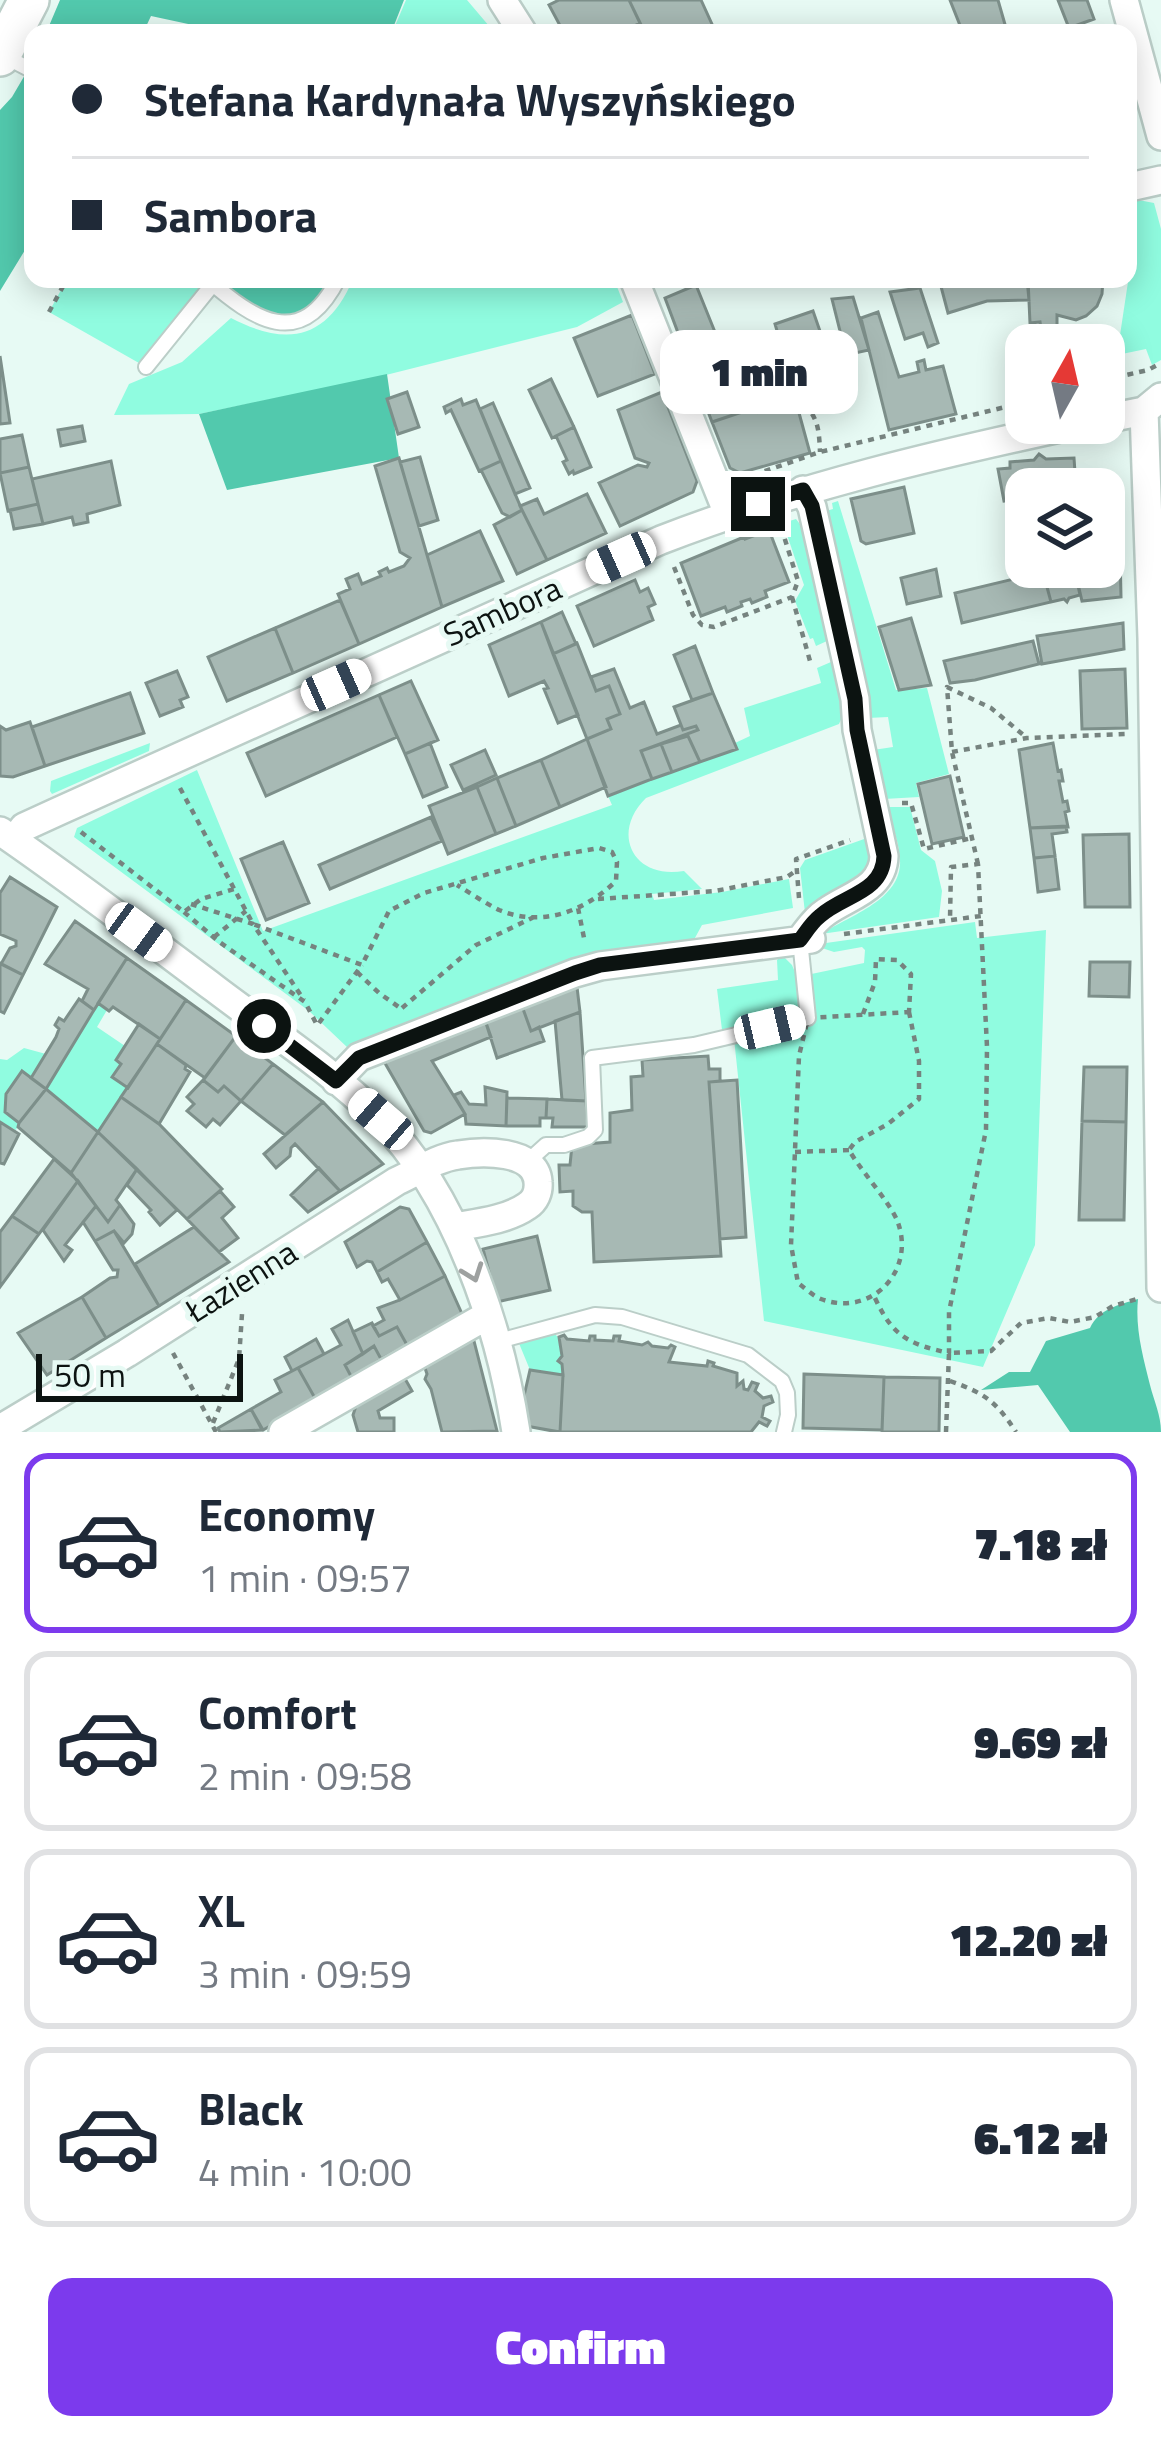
<!DOCTYPE html>
<meta charset="utf-8">
<style>
:root{--surface:#fff;--page:#f2f2f3;--text:#1f2937;--muted:#747a83;--line:#e0e1e3;--accent:#7c3aed}
body{margin:0;font-family:"Titillium Web",sans-serif;background:var(--page);color:var(--text);height:100vh;display:flex;flex-direction:column;font-size:45px;white-space:nowrap}
*{box-sizing:border-box;margin:0}
p{font-size:39px;color:var(--muted)}
.icon{flex:none;width:66px;height:66px;fill:none;stroke:currentColor;stroke-width:2;stroke-linecap:round;stroke-linejoin:round}
.map{position:relative;height:1432px;overflow:hidden}
.drawer{display:flex;flex-direction:column;background:var(--surface);flex:1}
.drawer>*{flex:none}
.hud{position:absolute;left:24px;top:24px;width:1113px;height:264px;border-radius:24px;box-shadow:0 6px 30px #0003;display:grid;align-content:center;height:264px;padding:0 48px;background:var(--surface)}
.needle{width:78px;rotate:8deg}
.tools{position:absolute;left:1005px;top:324px;display:grid;gap:24px}
.tools a{display:grid;place-items:center;width:120px;height:120px;border-radius:24px;background:var(--surface);box-shadow:0 6px 30px #0003;font-size:60px}
.scale{position:absolute;left:36px;bottom:30px;width:207px;box-sizing:border-box;padding-left:12px;border:6px solid #0c1311;border-top:0;font-size:33px;line-height:42px;white-space:nowrap;color:#0c1311;-webkit-text-stroke:9px #e7faf4;paint-order:stroke}
.end{position:absolute;width:54px;height:54px;margin:-27px;border:15px solid #0c1311;background:#fff;box-shadow:0 0 0 6px #fff}
.from{border-radius:50%}
.bubble{position:absolute;height:84px;border-radius:24px;background:var(--surface);box-shadow:0 6px 30px #0003;font-size:39px;font-weight:800;line-height:84px;text-align:center}
.car{position:absolute;width:36px;height:72px;margin:-36px -18px;border-radius:15px;box-shadow:0 0 9px 3px #0007;background:linear-gradient(#fff 24%,#345 0 40%,#fff 0 76%,#345 0 86%,#fff 0)}
.hud b{display:flex;align-items:center;gap:42px;height:114px;font-size:45px}
.hud b+b{border-top:3px solid var(--line)}
.hud i{width:30px;height:30px;background:var(--text)}
ul{padding:21px 0 0;list-style:none}
li{display:flex;align-items:center;gap:36px;height:180px;margin:0 24px 18px;padding:0 24px;border:6px solid var(--line);border-radius:24px}
li div{flex:1}
li b{display:block;font-size:45px}
li em{font-style:normal;font-weight:800}
li.current{border-color:var(--accent)}
li>.icon{width:108px;height:108px;stroke-width:1.5}
.primary-button{display:flex;gap:24px;margin-top:auto;padding:24px 48px}
.primary-button a{flex:1;height:138px;border-radius:24px;background:var(--accent);color:#fff;font-size:48px;font-weight:800;line-height:138px;text-align:center}
.map>svg:first-child{display:block}
</style>
<div class="map">
<svg width="1161" height="1432" viewBox="0 0 1161 1432">
<rect width="100%" height="100%" fill="#e7faf4"/>
<!-- green -->
<path fill="#90fce0" d="M406 0H467L495 33H392Z
M1128 198 1154 203 1161 229V360L1152 365 1146 349 1117 355 1136 229Z
M67 279H207L213 284 146 367 49 312Z
M353 279H614L623 302 577 327 370 379 199 414 114 415 129 384 182 362 231 318C287 347 327 340 353 279Z
M838 501 896 690 927 688 949 774 916 783 919 797 884 799 873 750 893 747 888 717 868 718 828 533 829 521 826 511 833 509 832 503Z
M796 519 806 532 830 636 827 641 816 646 813 638 810 639 795 601 804 585 783 523Z
M831 662C843 677 848 708 839 724L646 798C610 833 633 880 684 871L702 889 652 894 654 900 722 892 789 879 793 908 702 925 690 947 591 955 348 1048 309 1011 74 837 77 828 197 770 263 931 612 805 608 796 736 749 735 743 750 736 744 708 821 683 817 668Z
M150 743 149 751 52 794 50 791 51 781Z
M887 807H910L921 850 935 861 942 891 939 917 821 934C847 917 898 901 900 865 901 847 892 825 887 807Z
M867 838C867 840 870 858 870 860 868 873 818 901 805 913L800 868 805 860Z
M975 922 977 938 1046 930 1035 1245 983 1367 764 1321 733 1029 722 1030 717 989 778 980 777 960 782 955 792 965 797 977 864 963 865 950 862 947 834 952 822 948 826 943Z
M98 1003 107 1010 97 1027 125 1046 116 1060 121 1064 128 1088 98 1132 46 1089Z
M24 1048 46 1054 31 1078 22 1072 6 1094 5 1112 19 1123 16 1130 0 1122V1059L7 1060Z
M548 1326 562 1342V1356L559 1361 562 1364 563 1375 530 1370 516 1336Z"/>
<!-- forest -->
<path fill="#52c9ad" d="M60 0H404L391 33H230L151 16 143 33H46Z
M29 68 33 71V237L0 291V110L12 97Z
M217 279H239L243 282 246 279H338L317 311 270 322Z
M387 374 399 458 227 490 199 414Z
M1138 1299C1135 1328 1143 1357 1150 1385 1154 1401 1161 1415 1161 1432H1070L1038 1385 981 1390 1009 1372H1030L1046 1341 1090 1328C1099 1309 1118 1305 1138 1299Z"/>
<!-- building -->
<path fill="#a7b9b4" stroke="#7d8f8a" stroke-width="3" d="M559 0H629L640 23 620 33H564L549 5Z
M629 0H701L716 33H645Z
M950 0H998L1006 28 994 33H963Z
M1058 0H1087L1094 19 1069 28Z
M939 279H1027L1029 300 987 301 948 313Z
M1028 279H1103L1102 294 1097 306 1086 316 1076 320 1057 315V328L1041 329 1040 322 1030 323Z
M696 285 719 342 686 354 665 298Z
M920 288 938 343 928 347 923 333 905 339 890 292Z
M853 297 869 350 846 355 832 299Z
M813 311 821 334 782 348 775 324Z
M878 312 899 377 919 372 917 362 924 360 926 370 943 366 956 414 889 430 861 318Z
M632 315 655 374 598 396 574 338Z
M731 338 757 407 712 422 686 354Z
M0 356 10 423 0 424Z
M551 379 574 427 552 438 529 390Z
M407 392 419 427 398 434 387 399Z
M662 392 697 481 693 492 620 526 599 483 638 465 647 467 649 463 635 458 618 410Z
M461 399 463 405 476 400 501 461 479 471 451 410 446 413 444 407Z
M796 402 810 453 740 473 730 468 712 422 757 407 758 412 773 404 776 407Z
M493 403 530 488 515 494 480 409Z
M82 426 85 441 61 446 58 430Z
M574 427 591 467 574 474 573 471 569 474 563 462 567 460 556 436Z
M22 435 29 467 0 473V439Z
M1039 454 1046 459 1074 458 1075 472 1091 470 1093 483 1108 482 1110 508 1114 512 1110 516 1109 553 1104 554V489H1026V506L1022 507 1021 499 1004 501 998 469 1010 468V462L1034 460Z
M420 457 438 520 419 526 400 462Z
M399 458 442 607 359 644 338 594 350 589 346 579 358 574 362 584 381 576 379 572 387 568 389 572 404 566 410 558 400 552 375 466Z
M111 461 120 505 87 514 88 522 74 525 72 517 43 524 32 479Z
M501 461 522 510 510 517 502 513 481 470Z
M29 467 38 504 8 511 0 473Z
M904 487 914 533 866 544 861 541 851 499Z
M587 494 606 533 547 560 520 506 537 499 544 514Z
M38 504 43 524 14 529 10 510Z
M522 510 547 560 517 574 494 525Z
M769 530 789 582 765 591 767 597 752 603 750 599 741 602 742 606 727 612 725 607 701 616 681 563 744 537 745 539Z
M480 531 503 581 442 607 427 555Z
M1120 551 1121 597 1082 601 1074 567H1104V554Z
M1074 567 1080 595 1069 598 1067 602 1064 599 1051 602 1043 572Z
M936 569 941 596 907 604 901 578Z
M1043 572 1051 602 962 623 955 593Z
M635 580 640 592 648 588 655 604 648 607 653 620 594 646 577 606Z
M340 600 359 644 293 673 275 628Z
M562 612 576 644 553 654 541 622Z
M911 618 931 685 899 690 879 627Z
M541 622 578 715 558 723 544 689 548 688 544 681 509 696 489 645Z
M1123 623 1124 649 1042 664 1037 636Z
M275 628 293 673 227 701 208 657Z
M1033 641 1039 664 975 680 950 683 944 661Z
M577 643 596 691 609 686 620 714 607 719 611 729 587 739 553 654Z
M695 646 713 693 692 700 674 655Z
M614 669 630 708 644 702 657 734 681 725 683 730 696 726 698 730 641 751 652 779 608 796 587 739 611 729 607 719 620 714 609 686 596 691 591 677Z
M1125 669 1127 728 1082 729 1080 671Z
M177 671 188 697 180 700 183 707 160 716 146 683Z
M411 681 438 740 405 754 379 695Z
M130 693 144 733 45 766 32 727Z
M713 693 737 749 700 762 687 734 698 730 696 726 683 730 674 707Z
M379 695 397 737 266 796 247 753Z
M30 722 45 766 13 777 0 776V726L6 730Z
M688 736 700 762 672 772 661 744Z
M587 739 606 787 560 807 541 760Z
M430 743 447 787 423 797 405 754Z
M1053 743 1058 771 1061 770 1063 781H1059L1063 802 1067 801 1069 811 1065 812 1068 827 1030 828 1019 750Z
M661 744 672 772 652 779 641 751Z
M485 750 496 775 463 790 451 765Z
M541 760 560 807 516 826 497 778Z
M950 776 964 837 932 844 918 784Z
M497 778 516 826 496 834 477 787Z
M477 787 496 834 448 854 429 806Z
M431 817 442 841 330 889 319 865Z
M1066 826 1067 832 1052 834 1055 856 1034 858 1030 828Z
M1129 834 1130 907H1085L1083 835Z
M283 842 309 903 266 920 241 859Z
M1055 856 1059 889 1038 892 1034 858Z
M10 877 57 907 23 975 1 964 10 948 16 946V941L0 934V893Z
M75 921 127 958 94 1010 82 1001 88 989 45 964Z
M127 958 186 1000 160 1039 113 1007 109 1011 98 1003Z
M1090 962H1130L1129 997 1089 996Z
M0 963 23 975 4 1013 0 1011Z
M577 987 580 1012 531 1031 522 1006Z
M79 999 94 1010 46 1089 31 1078 56 1037 59 1029 55 1025 59 1018 64 1021Z
M186 1000 236 1036 205 1078 157 1044Z
M522 1006 531 1031 539 1027 544 1041 497 1058 485 1020Z
M580 1012 586 1101 562 1100 555 1021Z
M485 1020 491 1037 432 1061 465 1114 431 1133 424 1131 382 1058Z
M139 1024 160 1039 128 1088 112 1077 121 1064 116 1060Z
M236 1036 273 1064 241 1101 224 1086 218 1092 203 1080Z
M157 1044 186 1065 185 1069 190 1072 159 1124 121 1097Z
M708 1056 709 1069H720V1081L709 1082 721 1256 594 1262 592 1212H582L573 1206V1191L560 1192 559 1165H570L572 1145 610 1142V1113L632 1110 631 1077 643 1076 642 1060Z
M273 1064 323 1102 285 1135 241 1101Z
M1084 1067H1127L1126 1122 1082 1121Z
M22 1071 46 1089 19 1123 5 1112 6 1094Z
M203 1080 218 1092 224 1086 241 1101 220 1125 213 1119 206 1127 187 1111 194 1104 187 1097Z
M737 1080 746 1237 720 1239 709 1082Z
M485 1087 507 1092 506 1126 466 1124 465 1114 454 1095 461 1092 469 1104 486 1105Z
M46 1089 98 1132 71 1173 18 1127 19 1123Z
M121 1097 159 1124 222 1189 187 1219 98 1132Z
M507 1098 547 1099 546 1118H540V1126H506Z
M547 1099 586 1101 588 1127H552L553 1118H546Z
M323 1102 383 1164 340 1191 295 1144 291 1148 290 1156 276 1168 264 1154Z
M1082 1121 1126 1122 1124 1220H1079Z
M0 1122 19 1134 4 1164 0 1163Z
M98 1132 137 1169 116 1200 120 1205 108 1222 71 1173Z
M54 1159 78 1181 39 1234 12 1216Z
M319 1168 340 1191 308 1212 291 1195Z
M137 1169 177 1210 160 1225 149 1212 151 1210 127 1185Z
M78 1181 96 1206 65 1245 72 1250 64 1261 43 1230Z
M220 1191 234 1207 222 1218 238 1238 219 1252 187 1219Z
M120 1205 134 1224 132 1234 124 1243 114 1231 95 1241 83 1222 96 1206 108 1222Z
M400 1207 409 1209 427 1242 377 1272 372 1262 367 1261 357 1267 345 1242Z
M12 1216 39 1234 0 1287V1232Z
M194 1227 229 1262 159 1306 135 1264Z
M114 1231 159 1306 106 1338 82 1297 110 1278 117 1277 118 1270H113L95 1241Z
M537 1236 550 1290 497 1302 483 1249Z
M427 1242 445 1276 400 1300 388 1279 382 1282 377 1272Z
M445 1276 463 1316 407 1345 397 1327 379 1336 373 1326 384 1320 378 1308 400 1300Z
M82 1297 106 1338 47 1375 18 1333Z
M348 1320 363 1354 345 1365 352 1378 316 1400 298 1368 341 1345 332 1329Z
M372 1323 379 1336 397 1327 407 1345 381 1359 374 1346 363 1354 353 1332Z
M564 1335 567 1339 589 1341 590 1336H595V1340L613 1341 614 1336H620L619 1341 642 1345 648 1342 652 1346 668 1348 671 1345 675 1347 669 1362 707 1366 708 1361 714 1363 713 1366 737 1373V1386L743 1381 744 1389 748 1390 752 1382 758 1384 755 1391 763 1398 771 1396 773 1402 764 1406 762 1417 770 1421 767 1426 759 1422 751 1432H558L526 1426 524 1396 530 1370 563 1375 562 1364 558 1361 562 1356 559 1337Z
M316 1339 324 1354 292 1371 285 1357Z
M469 1339 474 1341 497 1431 442 1432 431 1389 425 1379 427 1374 424 1365Z
M374 1346 381 1359 352 1378 345 1365Z
M298 1368 316 1400 263 1430 251 1409 281 1392 275 1380Z
M530 1370 563 1375 560 1432 526 1426 524 1396Z
M804 1374 884 1377 882 1430 803 1428Z
M404 1377 412 1391 378 1411 380 1418H394V1432H358L353 1415 357 1403Z
M884 1377 940 1378 939 1432H882Z
M251 1409 262 1430 220 1432 218 1428Z"/>
<g fill="none" stroke-linecap="round" stroke-linejoin="round">
<defs>
<path id="lane" d="M6 57 33 71
M207 279C254 320 301 352 338 279
M146 367 217 279
M526 1163 546 1145H564L588 1137 595 1130 592 1058 694 1045 808 1018 800 940
M495 1342 595 1315 622 1317 748 1355 782 1381 787 1393 788 1415 784 1432"/>
<path id="street" d="M502 0 523 33
M1124 0 1161 136
M1128 183 1134 186 1161 180
M634 279 728 514
M1144 411 1152 638 1161 1288
M1104 419 1144 411 1161 397
M0 831C73 881 143 935 214 988 269 1030 330 1069 379 1118 456 1194 500 1327 516 1432
M14 840 24 827 59 811 661 540C801 486 937 454 1083 423
M800 940C808 930 815 919 826 912 850 895 883 889 884 856L857 730 855 699 812 507 803 490
M336 1081 359 1057 575 973 600 966 811 939
M0 1429 127 1353 397 1181C417 1172 436 1158 458 1155 481 1151 536 1149 538 1182 539 1192 535 1201 527 1206 507 1220 477 1223 454 1227
M283 1432 488 1315"/>
<path id="secondary" d="M0 56 29 0"/>
</defs>
<!-- lane casing -->
<use href="#lane" stroke="#bbcec8" stroke-width="18"/>
<!-- street casing -->
<use href="#street" stroke="#bbcec8" stroke-width="32"/>
<!-- secondary casing -->
<use href="#secondary" stroke="#bbcec8" stroke-width="44"/>
<!-- path -->
<path stroke="#76837f" stroke-width="4.5" stroke-dasharray="6 6" stroke-linecap="butt" d="M49 312 67 279
M1104 380 1148 370 1161 363
M795 397C817 413 819 425 820 452
M742 479 820 452 1026 402
M674 567 693 615 702 625 714 627 792 597 798 581 781 527
M792 597 810 661
M952 752 1027 738 1125 734
M180 788 253 924 362 965 389 911 424 893 543 858 599 848 612 852 617 862 616 881C585 911 542 928 499 910 485 903 470 893 457 885
M902 803H911L924 849 972 838
M81 832 184 912 201 899 234 889
M978 864 952 752 947 687 991 708 1027 738
M799 898 796 859 850 840
M598 899 715 891 787 877 797 870
M191 904 253 924 304 1000
M578 908 585 943
M184 912 218 941 305 1002 317 1025
M844 934 981 916
M214 937 246 911
M357 972 379 993 403 1010
M402 1008 476 945 534 917
M909 1012 919 1061V1099L888 1124 855 1142 849 1150C861 1171 888 1200 897 1220 917 1270 872 1318 821 1299 813 1296 805 1288 798 1283L791 1245 799 1056 808 1018Z
M863 1014 875 982 876 959 897 960 911 974 909 1012
M319 1023 362 965
M795 1152 849 1150
M875 1298C893 1337 909 1344 949 1353V1312L986 1130 987 1047 978 864 951 867 950 920
M173 1353 216 1432
M950 1381C984 1393 996 1401 1016 1432
M213 1423 239 1359 242 1314
M946 1432 949 1353 991 1351 1021 1323 1049 1318 1070 1322 1095 1317 1113 1306 1137 1299"/>
<!-- lane -->
<use href="#lane" stroke="#fff" stroke-width="14"/>
<!-- street -->
<use href="#street" stroke="#fff" stroke-width="27"/>
<!-- secondary -->
<use href="#secondary" stroke="#fff" stroke-width="39"/>
</g>
<!-- one-way arrows -->
<defs><path id="oneway-chevron" d="M-2-3.5L2.5 0L-2 3.5" fill="none" stroke-width="1.6" stroke-linecap="round" stroke-linejoin="round" transform="scale(3)"/></defs>
<use stroke="#9ea1a0" href="#oneway-chevron" transform="translate(473 1273) rotate(70)"/>
<g fill="none" stroke-linecap="round" stroke-linejoin="round">
<!-- route -->
<path stroke="#0c1311" stroke-width="15" d="M264 1026 336 1081 359 1058 575 973 600 965 800 940C806 932 812 922 820 916 843 895 883 893 884 856L857 730 855 699 812 506 803 490 758 504"/>
</g>
<g text-anchor="middle" dominant-baseline="central" stroke-width="10" stroke-linejoin="round" paint-order="stroke">
<!-- street labels -->
<g font-size="33" fill="#0c1311" stroke="#e7faf4">
<text transform="translate(502 611) rotate(-24)">Sambora</text>
<text transform="translate(241 1281) rotate(-32)">Łazienna</text>
</g>
</g>
</svg>
<div class="tools">
<a><svg class="needle" viewBox="-14 -14 28 28"><path d="M0-13l5 13h-10z" fill="#e53935"/><path d="M0 13l5-13h-10z" fill="#747a83"/></svg></a>
<a><svg class="icon" aria-label="layers" viewBox="0 0 24 24"><path d="M12 4l9 5-9 5-9-5zM3 14l9 5 9-5"/></svg></a>
</div>
<div class="scale">50 m</div>
<i class="end from" style="left:264px;top:1026px"></i>
<i class="end" style="left:758px;top:504px"></i>
<div class="bubble" style="left:660px;top:330px;width:198px">1 min</div>
<i class="car" style="left:621px;top:558px;rotate:246deg"></i>
<i class="car" style="left:336px;top:685px;rotate:66deg"></i>
<i class="car" style="left:139px;top:932px;rotate:126deg"></i>
<i class="car" style="left:770px;top:1027px;rotate:77deg"></i>
<i class="car" style="left:381px;top:1119px;rotate:311deg"></i>
<div class="hud">
<b><i class="from"></i>Stefana Kardynała Wyszyńskiego</b>
<b><i></i>Sambora</b>
</div>
</div>
<section class="drawer">
<ul>
<li class="current"><svg class="icon" aria-label="car" viewBox="0 0 24 24"><path d="M5 17H2v-5l4-1 3-4h7l3 4 3 1v5h-3M9 17h6M6 11h13"/><circle cx="7" cy="17" r="2"/><circle cx="17" cy="17" r="2"/></svg><div><b>Economy</b><p>1 min · 09:57</p></div><em>7.18 zł</em></li>
<li><svg class="icon" aria-label="car" viewBox="0 0 24 24"><path d="M5 17H2v-5l4-1 3-4h7l3 4 3 1v5h-3M9 17h6M6 11h13"/><circle cx="7" cy="17" r="2"/><circle cx="17" cy="17" r="2"/></svg><div><b>Comfort</b><p>2 min · 09:58</p></div><em>9.69 zł</em></li>
<li><svg class="icon" aria-label="car" viewBox="0 0 24 24"><path d="M5 17H2v-5l4-1 3-4h7l3 4 3 1v5h-3M9 17h6M6 11h13"/><circle cx="7" cy="17" r="2"/><circle cx="17" cy="17" r="2"/></svg><div><b>XL</b><p>3 min · 09:59</p></div><em>12.20 zł</em></li>
<li><svg class="icon" aria-label="car" viewBox="0 0 24 24"><path d="M5 17H2v-5l4-1 3-4h7l3 4 3 1v5h-3M9 17h6M6 11h13"/><circle cx="7" cy="17" r="2"/><circle cx="17" cy="17" r="2"/></svg><div><b>Black</b><p>4 min · 10:00</p></div><em>6.12 zł</em></li>
</ul>
<div class="primary-button"><a>Confirm</a></div>
</section>
